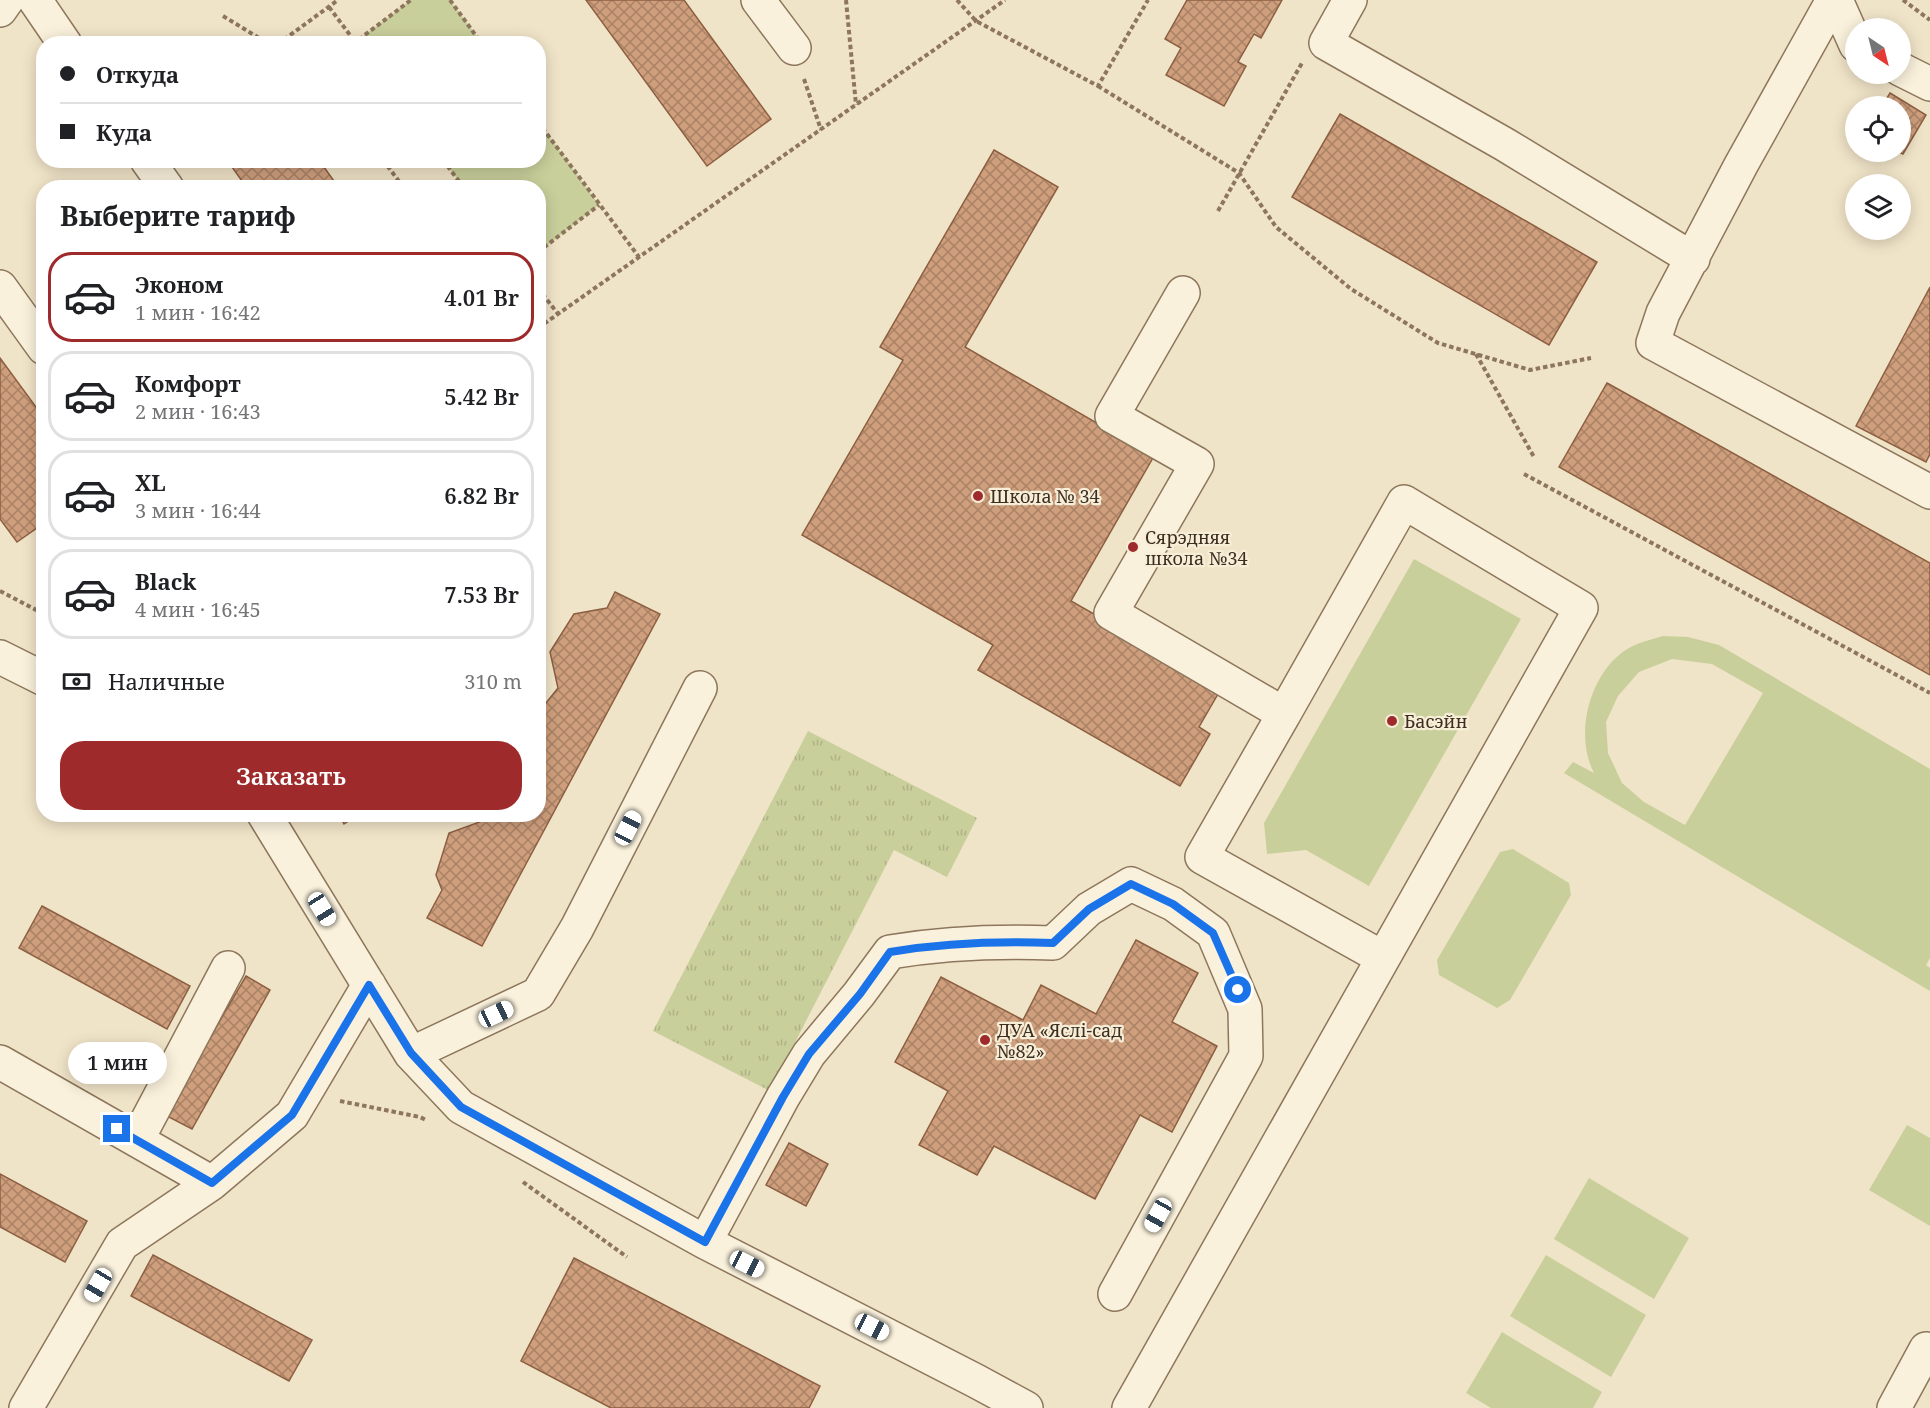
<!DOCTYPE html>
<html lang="ru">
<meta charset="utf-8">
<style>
:root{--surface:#fff;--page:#f2f2f2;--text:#202124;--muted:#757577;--line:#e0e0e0;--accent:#9e2a2b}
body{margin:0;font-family:"Noto Serif",serif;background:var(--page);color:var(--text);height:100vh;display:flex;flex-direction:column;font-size:22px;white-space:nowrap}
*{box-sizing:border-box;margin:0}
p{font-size:20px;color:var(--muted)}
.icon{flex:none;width:33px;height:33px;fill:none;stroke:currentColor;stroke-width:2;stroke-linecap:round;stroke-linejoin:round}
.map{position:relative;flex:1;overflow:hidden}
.sheet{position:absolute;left:36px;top:180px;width:510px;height:642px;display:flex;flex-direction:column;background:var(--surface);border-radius:24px;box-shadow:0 3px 15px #0003}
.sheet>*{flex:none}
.banner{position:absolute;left:36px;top:36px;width:510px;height:132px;border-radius:24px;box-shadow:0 3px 15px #0003;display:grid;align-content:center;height:132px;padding:0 24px;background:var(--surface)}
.needle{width:39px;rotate:145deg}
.controls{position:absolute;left:1845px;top:18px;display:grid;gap:12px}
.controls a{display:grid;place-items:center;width:66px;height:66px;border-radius:50%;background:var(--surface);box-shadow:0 3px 15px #0003;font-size:30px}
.end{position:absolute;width:27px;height:27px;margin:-14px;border:8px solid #1a73e8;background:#fff;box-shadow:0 0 0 3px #fff}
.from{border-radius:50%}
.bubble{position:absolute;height:42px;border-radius:21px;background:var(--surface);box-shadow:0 3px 15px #0003;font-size:20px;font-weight:600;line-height:42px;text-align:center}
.car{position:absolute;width:18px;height:36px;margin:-18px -9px;border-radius:8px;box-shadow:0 0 4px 2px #0007;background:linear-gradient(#fff 24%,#345 0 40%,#fff 0 76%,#345 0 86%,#fff 0)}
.banner b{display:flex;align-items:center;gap:21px;height:57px;font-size:22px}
.banner b+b{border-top:2px solid var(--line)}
.banner i{width:15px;height:15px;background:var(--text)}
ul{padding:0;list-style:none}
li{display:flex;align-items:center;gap:18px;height:90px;margin:0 12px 9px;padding:0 12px;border:3px solid var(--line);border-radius:24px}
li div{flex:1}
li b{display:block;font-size:22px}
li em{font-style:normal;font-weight:600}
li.selected{border-color:var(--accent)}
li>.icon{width:54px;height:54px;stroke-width:1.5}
h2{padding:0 24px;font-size:27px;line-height:72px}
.pay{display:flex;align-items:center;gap:15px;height:66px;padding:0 24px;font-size:22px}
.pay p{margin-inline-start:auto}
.primary-button{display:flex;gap:12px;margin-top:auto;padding:12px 24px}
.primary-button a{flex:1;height:69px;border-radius:24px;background:var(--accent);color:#fff;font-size:24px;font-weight:600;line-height:69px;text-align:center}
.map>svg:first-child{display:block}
</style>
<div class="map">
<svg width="1930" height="1408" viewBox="0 0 1930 1408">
<defs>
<pattern id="park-tufts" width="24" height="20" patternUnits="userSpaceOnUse" patternTransform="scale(1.5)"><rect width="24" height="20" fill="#c9cf9b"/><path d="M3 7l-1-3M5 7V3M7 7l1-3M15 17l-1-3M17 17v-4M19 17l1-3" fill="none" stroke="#aeb285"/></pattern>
<pattern id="building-cross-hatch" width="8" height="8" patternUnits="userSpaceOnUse" patternTransform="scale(1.5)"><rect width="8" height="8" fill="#cf9f7d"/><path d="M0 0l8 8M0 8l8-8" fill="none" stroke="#a98266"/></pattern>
</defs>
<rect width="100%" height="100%" fill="#f0e4c8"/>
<!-- green -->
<path fill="#c9cf9b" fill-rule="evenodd" d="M411 0H450L482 43H356L355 42Z
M539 122 599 205 539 252 538 188 464 187 443 161 538 160Z
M1414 559 1521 619 1369 886 1306 850 1267 854 1264 823Z
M1663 636 1688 637 1719 645 1930 769V958L1926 965 1930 968V991L1564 773 1573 762 1594 773C1574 735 1589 676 1624 651 1636 643 1649 640 1663 636ZM1672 659 1712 664 1763 693 1685 825 1644 802 1622 783 1608 753 1606 722 1618 696 1639 672Z
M1513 849 1569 883 1571 895 1510 1000 1497 1008 1439 975 1437 960 1500 852Z
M1907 1125 1930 1138V1226L1869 1190Z
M1589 1178 1689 1238 1654 1299 1554 1239Z
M1546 1255 1646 1315 1611 1377 1510 1316Z
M1502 1332 1602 1392 1593 1408H1491L1466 1393Z"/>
<!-- park -->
<path fill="url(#park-tufts)" d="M808 731 977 818 947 877 894 850 770 1091 653 1031Z"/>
<!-- building -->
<path fill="url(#building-cross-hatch)" stroke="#8d5f41" stroke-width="1.5" d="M586 0H684L771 119 707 166Z
M1187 0H1282L1261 38 1254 34 1238 62 1246 66 1224 106 1166 75 1181 48 1165 39Z
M1890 93 1926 115 1903 154 1899 152 1900 106H1882Z
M1340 114 1597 262 1549 345 1292 197Z
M994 150 1058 187 965 347 1154 456 1071 601 1222 687 1199 727 1210 734 1180 786 978 670 993 645 802 535 903 360 880 347Z
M227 160H319L339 188H247Z
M1930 287V454L1926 462 1856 426Z
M0 358 44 418V523L17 542 0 519Z
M1607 383 1930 563V675L1559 467Z
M615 592 660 614 482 946 427 918 442 890 436 875 449 833 488 819 491 814H538V713L558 688 550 652 574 614 607 608Z
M339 814H359L344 824Z
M42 906 190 986 167 1029 19 948Z
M1136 940 1198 973 1172 1022 1217 1046 1172 1132 1140 1115 1095 1199 994 1146 977 1175 919 1145 948 1091 895 1062 941 977 1023 1020 1041 985 1096 1014Z
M246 976 270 990 192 1129 165 1115Z
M789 1143 828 1164 806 1206 766 1185Z
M0 1174 87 1221 65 1262 0 1227Z
M153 1255 312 1340 289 1381 131 1296Z
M574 1258 820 1386 809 1408H611L521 1361Z"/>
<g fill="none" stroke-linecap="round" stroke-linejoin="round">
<defs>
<path id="minor" d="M35 0 65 44
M758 0 794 48
M1350 0 1326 43 1504 144 1693 259
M1833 0 1741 165 1663 313 1653 343 1930 492
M1836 0 1856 45
M0 10 7 0
M1900 69 1930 84
M147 160 167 188
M0 287 44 348
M0 657 44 679
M1284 714 1202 857 1383 958
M264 814 411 1054 461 1107 705 1242 976 1381 1026 1408
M411 1054 538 994 577 928 700 688
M0 1062 212 1183
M137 1140 228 968
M705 1242 783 1097 809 1054 859 994 890 952C945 943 998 941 1053 943L1089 909 1131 884 1173 904 1213 933 1245 1009 1246 1056 1115 1294
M26 1408 122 1244 212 1183 292 1115 369 985
M1129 1408 1581 608 1404 502 1284 714 1111 613 1197 464 1112 416 1183 293
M1894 1408 1926 1349"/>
</defs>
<!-- minor casing -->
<use href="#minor" stroke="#8d765c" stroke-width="36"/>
<!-- path -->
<path stroke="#8d765c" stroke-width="4" stroke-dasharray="4.5 3" stroke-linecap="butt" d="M450 0 482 44
M846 0 856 105
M957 0 976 21 1098 86 1148 0
M1903 0 1930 20
M329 7 356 43
M223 16 269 44
M278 44 338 0
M353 44 411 0
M804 79 821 130
M1098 86 1239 173 1276 227 1351 289 1438 343 1530 370 1591 358
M538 122 639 257
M383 160 404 188
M443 160 464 188
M1218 211 1302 63
M538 252 599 205
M538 288 558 314
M538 328 1005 0
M1476 354 1534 457
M1524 474 1930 693
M0 591 44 614
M340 1101 420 1117 426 1120
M523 1182 627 1257"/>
<!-- minor -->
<use href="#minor" stroke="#faf1dc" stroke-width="33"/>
</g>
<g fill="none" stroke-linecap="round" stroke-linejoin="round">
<!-- route -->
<path stroke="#1a73e8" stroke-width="8" d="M117 1129 212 1183 292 1115 369 985 411 1053 461 1107 705 1242 783 1097 809 1054 860 994 890 952C944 943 998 941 1053 943L1089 909 1131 884 1173 904 1213 933 1238 990"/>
</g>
<!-- markers -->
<g fill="#9e2a2b" stroke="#f7eed8" stroke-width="2">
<circle cx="978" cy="496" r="6"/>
<circle cx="1133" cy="547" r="6"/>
<circle cx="1392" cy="721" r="6"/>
<circle cx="985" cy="1040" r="6"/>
</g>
<g text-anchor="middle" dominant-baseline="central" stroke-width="4.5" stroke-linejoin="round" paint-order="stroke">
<!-- poi labels -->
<g font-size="18" fill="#3d2e20" stroke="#f7eed8" text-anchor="start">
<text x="990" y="496">Школа № 34</text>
<text x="1145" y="537">Сярэдняя<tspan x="1145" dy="21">школа №34</tspan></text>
<text x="1404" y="721">Басэйн</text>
<text x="997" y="1030">ДУА «Яслі-сад<tspan x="997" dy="21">№82»</tspan></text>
</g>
</g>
</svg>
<div class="controls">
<a><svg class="needle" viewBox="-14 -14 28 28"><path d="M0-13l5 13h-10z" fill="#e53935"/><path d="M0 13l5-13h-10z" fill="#757577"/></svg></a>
<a><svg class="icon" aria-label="locate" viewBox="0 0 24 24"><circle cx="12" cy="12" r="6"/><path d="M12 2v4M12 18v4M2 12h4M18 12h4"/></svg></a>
<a><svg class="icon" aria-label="layers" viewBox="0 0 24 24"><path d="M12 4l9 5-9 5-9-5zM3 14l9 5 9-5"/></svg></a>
</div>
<i class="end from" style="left:1238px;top:990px"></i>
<i class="end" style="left:117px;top:1129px"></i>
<div class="bubble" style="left:68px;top:1042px;width:99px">1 мин</div>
<i class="car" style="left:628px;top:828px;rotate:27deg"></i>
<i class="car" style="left:322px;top:909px;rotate:148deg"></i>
<i class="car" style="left:496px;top:1014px;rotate:65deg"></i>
<i class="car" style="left:1158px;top:1215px;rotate:209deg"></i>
<i class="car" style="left:747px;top:1264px;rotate:117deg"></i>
<i class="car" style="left:98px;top:1285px;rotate:210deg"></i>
<i class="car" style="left:872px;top:1327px;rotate:117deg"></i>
<div class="banner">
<b><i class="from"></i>Откуда</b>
<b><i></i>Куда</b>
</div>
<section class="sheet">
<h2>Выберите тариф</h2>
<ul>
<li class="selected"><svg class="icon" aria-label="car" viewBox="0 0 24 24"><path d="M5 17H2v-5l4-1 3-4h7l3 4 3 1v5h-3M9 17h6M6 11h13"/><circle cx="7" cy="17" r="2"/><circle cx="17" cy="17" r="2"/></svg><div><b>Эконом</b><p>1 мин · 16:42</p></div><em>4.01 Br</em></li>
<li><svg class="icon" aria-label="car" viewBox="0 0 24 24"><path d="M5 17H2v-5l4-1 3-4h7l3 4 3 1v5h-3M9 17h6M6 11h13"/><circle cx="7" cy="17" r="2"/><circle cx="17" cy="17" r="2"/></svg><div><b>Комфорт</b><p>2 мин · 16:43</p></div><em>5.42 Br</em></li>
<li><svg class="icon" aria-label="car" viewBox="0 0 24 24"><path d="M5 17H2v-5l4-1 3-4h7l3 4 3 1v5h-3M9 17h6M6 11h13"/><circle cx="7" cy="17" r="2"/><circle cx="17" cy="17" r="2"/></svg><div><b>XL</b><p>3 мин · 16:44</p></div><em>6.82 Br</em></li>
<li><svg class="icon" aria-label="car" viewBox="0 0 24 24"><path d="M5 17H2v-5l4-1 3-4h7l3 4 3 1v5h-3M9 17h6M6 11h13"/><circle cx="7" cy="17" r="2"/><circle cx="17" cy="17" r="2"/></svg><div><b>Black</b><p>4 мин · 16:45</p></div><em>7.53 Br</em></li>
</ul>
<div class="pay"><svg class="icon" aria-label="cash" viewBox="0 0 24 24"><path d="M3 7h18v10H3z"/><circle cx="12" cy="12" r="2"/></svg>Наличные<p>310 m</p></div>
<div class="primary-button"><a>Заказать</a></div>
</section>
</div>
